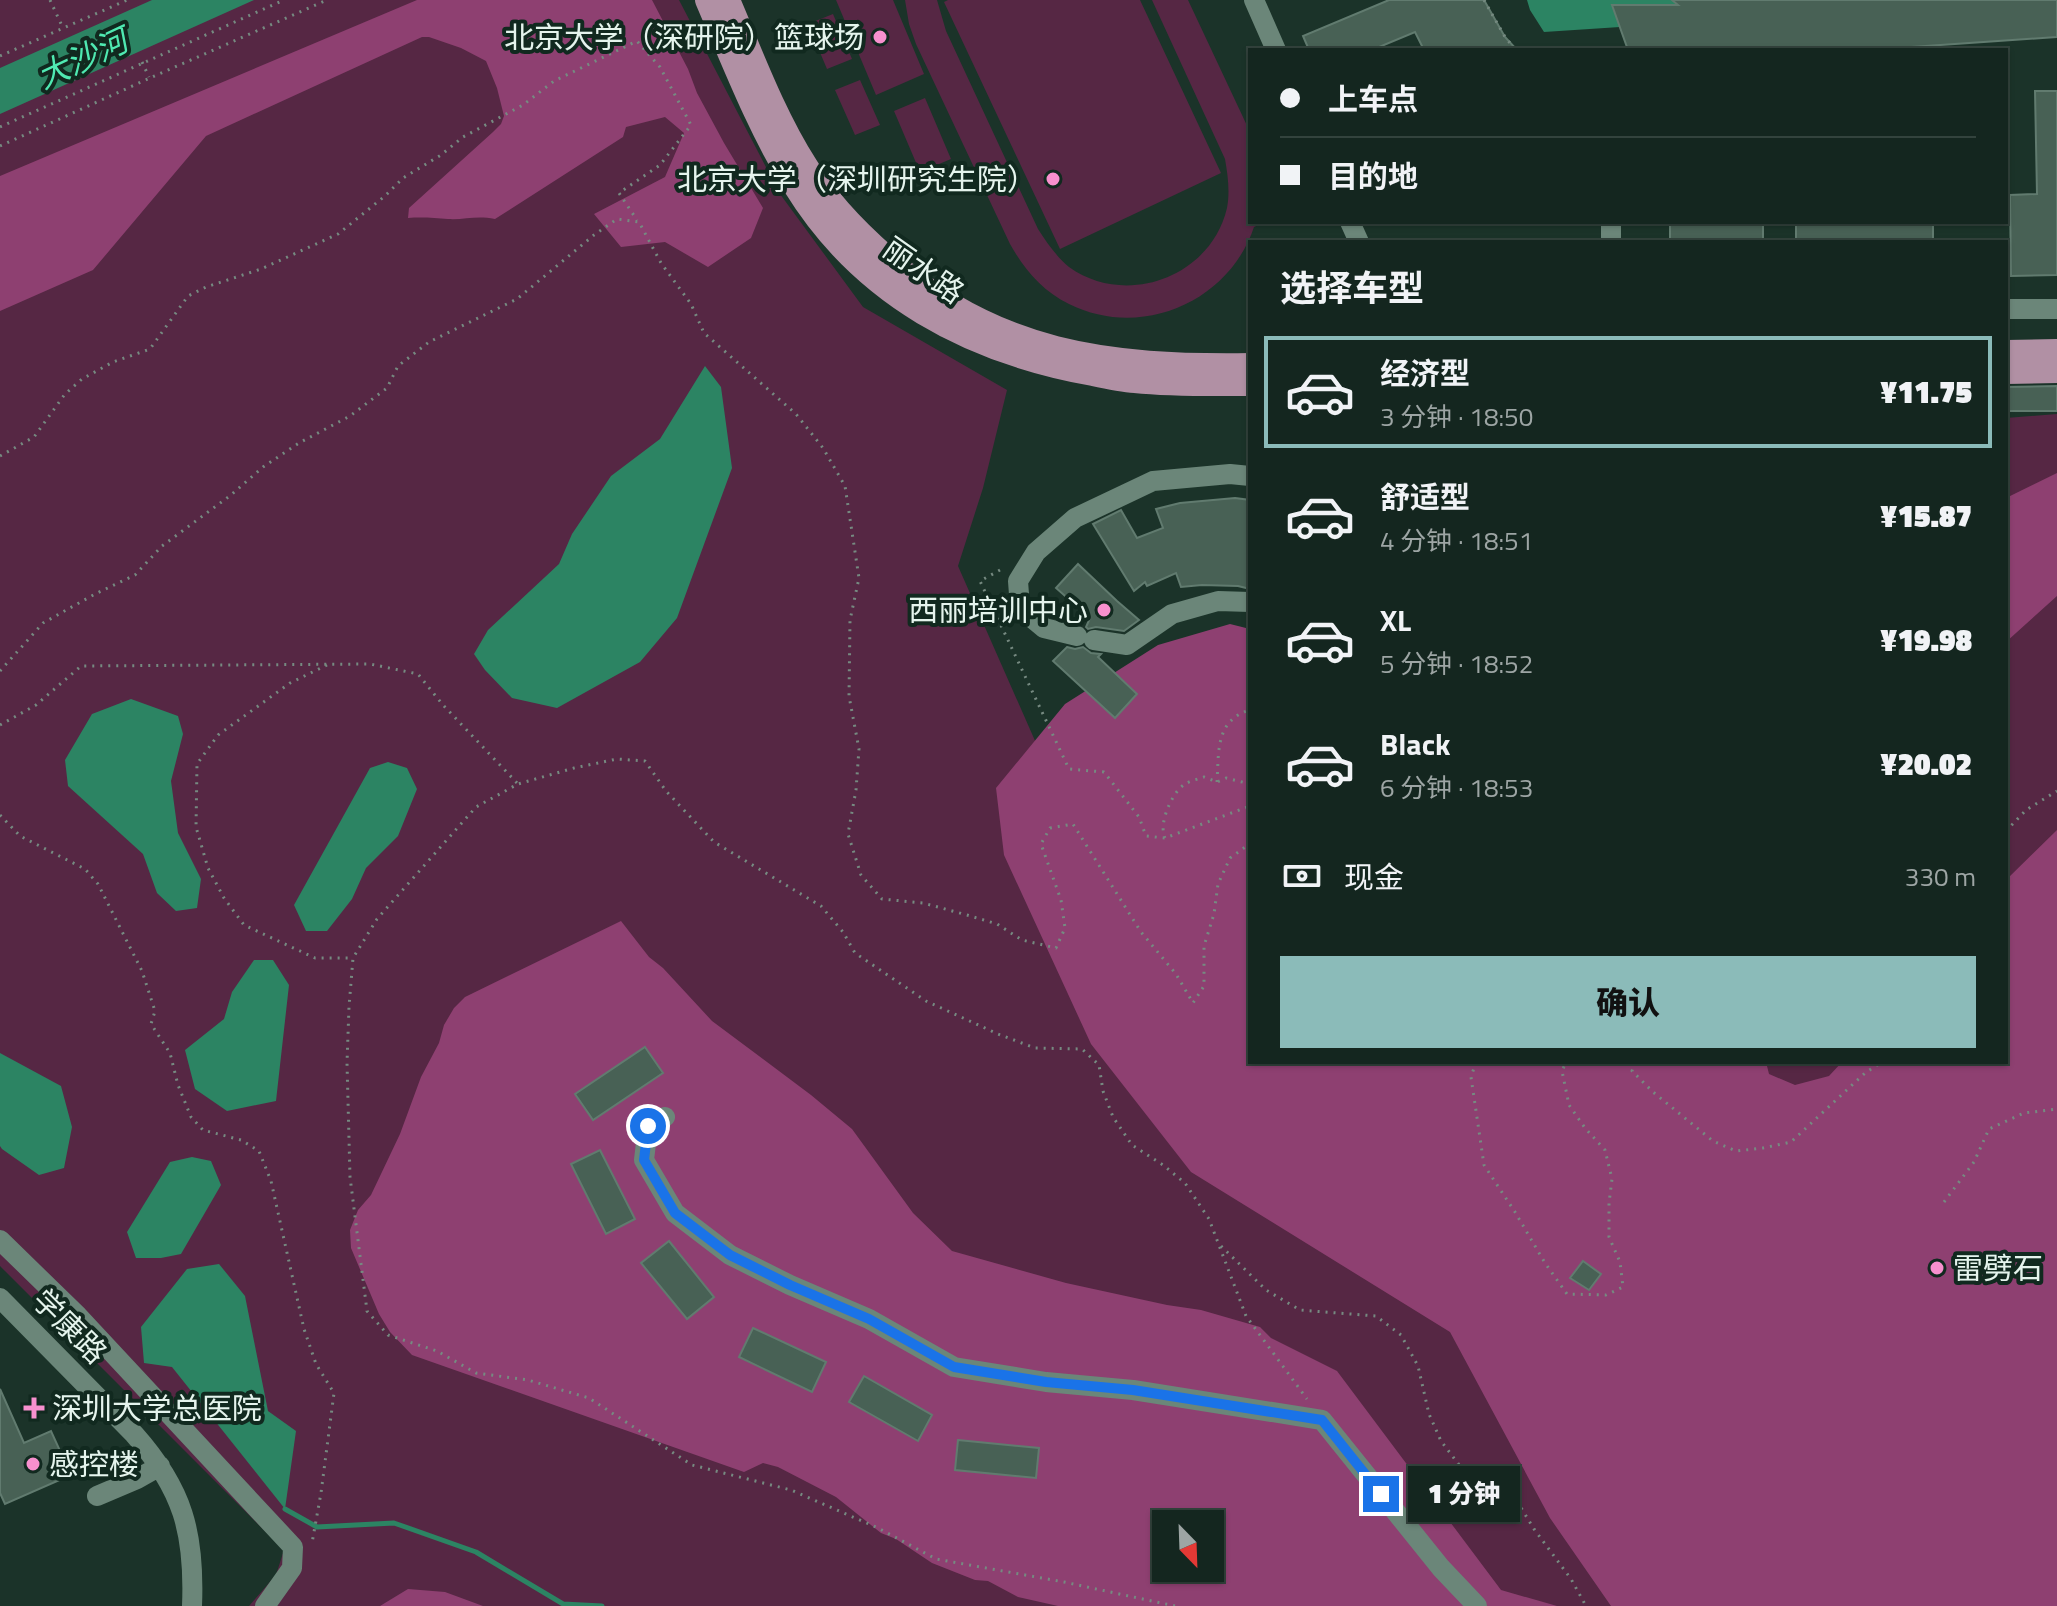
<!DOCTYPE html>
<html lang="zh">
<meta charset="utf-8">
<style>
:root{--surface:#14261f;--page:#21322c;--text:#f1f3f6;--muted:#9da5a4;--line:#33433d;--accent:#8bbbb9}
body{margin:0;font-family:"Titillium Web","Noto Sans SC",sans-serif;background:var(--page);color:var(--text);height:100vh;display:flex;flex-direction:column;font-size:30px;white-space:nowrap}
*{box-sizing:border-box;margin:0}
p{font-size:26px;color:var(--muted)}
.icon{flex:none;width:44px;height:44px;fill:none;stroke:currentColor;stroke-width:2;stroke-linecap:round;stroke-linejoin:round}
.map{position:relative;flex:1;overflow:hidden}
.details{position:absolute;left:1248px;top:240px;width:760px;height:824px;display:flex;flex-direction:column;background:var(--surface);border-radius:0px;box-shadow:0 2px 6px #0004,0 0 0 2px var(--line)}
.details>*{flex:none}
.top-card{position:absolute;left:1248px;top:48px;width:760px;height:176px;border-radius:0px;box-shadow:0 2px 6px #0004,0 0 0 2px var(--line);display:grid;align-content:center;height:176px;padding:0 32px;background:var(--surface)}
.needle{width:52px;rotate:157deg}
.controls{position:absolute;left:1152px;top:1510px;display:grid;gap:16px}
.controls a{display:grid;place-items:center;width:72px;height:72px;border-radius:0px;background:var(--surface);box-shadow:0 2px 6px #0004,0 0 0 2px var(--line);font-size:40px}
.end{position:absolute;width:36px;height:36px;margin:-18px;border:10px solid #1a73e8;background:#fff;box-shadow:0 0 0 4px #fff}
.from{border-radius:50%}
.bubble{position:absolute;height:56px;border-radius:0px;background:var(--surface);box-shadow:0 2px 6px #0004,0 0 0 2px var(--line);font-size:26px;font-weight:800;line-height:56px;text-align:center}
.top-card b{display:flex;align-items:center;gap:28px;height:76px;font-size:30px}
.top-card b+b{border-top:2px solid var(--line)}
.top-card i{width:20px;height:20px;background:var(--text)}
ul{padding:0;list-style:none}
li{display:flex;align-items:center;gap:24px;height:112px;margin:0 16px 12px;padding:0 16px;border:4px solid transparent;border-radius:0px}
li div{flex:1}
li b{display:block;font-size:30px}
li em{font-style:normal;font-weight:800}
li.selected{border-color:var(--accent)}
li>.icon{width:72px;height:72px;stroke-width:1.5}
h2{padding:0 32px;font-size:36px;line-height:96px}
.pay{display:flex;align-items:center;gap:20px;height:88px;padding:0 32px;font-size:30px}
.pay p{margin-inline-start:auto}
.primary-button{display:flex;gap:16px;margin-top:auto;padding:16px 32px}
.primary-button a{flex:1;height:92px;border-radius:0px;background:var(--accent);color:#111;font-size:32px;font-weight:800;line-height:92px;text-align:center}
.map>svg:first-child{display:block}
</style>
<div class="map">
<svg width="2057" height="1606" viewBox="0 0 2057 1606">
<rect width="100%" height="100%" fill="#1b3329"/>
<!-- green -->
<path fill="#562744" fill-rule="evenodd" d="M0 0H679L780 194 863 307 1007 390 983 488 958 566 1036 743 1250 1062H2006V418L2057 414V1606H249L276 1575 284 1550 0 1266ZM1166 1524H1210V1568H1166Z
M836 0H893L924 74 876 95Z
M905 0H937L946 31 1038 229C1047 243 1056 256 1069 267 1126 308 1211 277 1227 208 1230 192 1228 176 1225 159L1152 0H1188L1250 132V222H1265L1254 227C1229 302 1141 340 1069 304 1042 291 1024 269 1010 244L916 44 909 24Z
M948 0H1140L1221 173 1060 249 944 2Z
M833 14 852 59 827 69 808 24Z
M860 80 880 125 855 135 835 90Z
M925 98 951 159 920 172 894 111Z"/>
<!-- forest -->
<path fill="#8e4071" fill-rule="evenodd" d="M417 0H652L688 69 697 93 724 143 763 208 751 238 708 267 665 242 621 247 594 214 665 177 684 133 665 117 626 127 623 137 495 219C476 215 465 220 448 219 435 218 422 217 408 218L409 208 493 132 501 124 504 116 497 88 486 61 461 48 429 37H422L206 136 93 270 0 311V176Z
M2057 473V596L2006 642V498Z
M1230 624 1250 629V1062H1766L1769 1074 1795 1085 1829 1076 1842 1062H2006V880L2057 830V1606H1611L1550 1518 1450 1332 1191 1172 1091 1044 1004 855 996 788 1065 704 1158 645Z
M621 921 649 957 663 968 712 1021 811 1095 852 1129 913 1213 952 1251 1066 1283 1167 1305 1201 1310 1260 1327 1271 1338 1337 1371 1501 1590 1557 1606H1058L1018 1597 988 1581 975 1580 932 1563 896 1539 881 1533 836 1497 778 1467 763 1463 744 1472 412 1355 390 1332 379 1314 351 1248 350 1230 358 1210 371 1195 381 1174 400 1134 421 1077 439 1043 444 1025 454 1008 465 997ZM1166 1524H1210V1568H1166Z
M408 1589 445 1592 483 1606H380Z"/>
<!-- water -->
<path fill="#2c8463" d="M152 0H254L0 114V68Z
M1527 0H1793L1792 7 1613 5 1620 27 1544 32 1530 10Z
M705 366 721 387 732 468 677 618 640 662 557 708 512 698 485 670 474 654 488 630 559 564 572 534 611 476 660 439Z
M131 699 178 716 183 734 171 781 178 833 201 879 197 908 176 911 157 893 143 854 68 786 65 760 92 714Z
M388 762 407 768 417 789 398 836 366 868 352 899 327 931H306L294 905 370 768Z
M254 960H273L289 985 276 1101 227 1111 195 1089 185 1050 224 1019 232 992Z
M0 1053 61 1086 72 1127 64 1168 39 1175 2 1149 0 1146Z
M192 1157 211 1161 221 1185 181 1254 161 1258H136L127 1232 170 1162Z
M219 1264 245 1296 268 1411 296 1431 285 1509 172 1367 144 1363 141 1327 187 1269Z"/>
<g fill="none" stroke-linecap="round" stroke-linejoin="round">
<!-- stream -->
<path stroke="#2c8463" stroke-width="5" d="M285 1509 317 1527 394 1523 476 1552 563 1604 602 1606"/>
</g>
<!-- building -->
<path fill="#486155" stroke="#617b6f" stroke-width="2" d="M1389 0H1484L1505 37 1517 50H1424L1415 32 1372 50H1309L1303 36Z
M1672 0H2057V37L1912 47V50H1887V48L1860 50H1628L1612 5H1678Z
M2035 91H2057V275L2011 276 2010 195 2037 194Z
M1670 222H1763V242H1670Z
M1796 222H1933V242H1796Z
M2057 386V411H2006V387Z
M1235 498 1250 500V589L1238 586 1202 585 1181 587 1176 573 1147 586 1145 582 1134 591 1093 524 1121 510 1137 538 1163 528 1156 509 1180 503Z
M1078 564 1117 601 1139 620 1124 631 1096 627 1088 629 1086 627 1090 618 1056 588Z
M1067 647 1075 649 1083 647 1091 653 1101 654 1098 657 1137 694 1115 718 1053 661Z
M645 1047 663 1073 593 1120 575 1094Z
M600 1150 635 1219 606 1234 571 1164Z
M669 1241 714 1297 687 1319 641 1263Z
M1583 1261 1601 1274 1589 1290 1570 1278Z
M753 1328 826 1362 812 1392 739 1357Z
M864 1376 932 1415 918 1441 849 1402Z
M0 1389 24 1443 51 1431 71 1475 5 1504 0 1493Z
M958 1440 1039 1448 1036 1478 955 1470Z"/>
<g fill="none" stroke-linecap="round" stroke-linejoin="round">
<!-- path -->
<path stroke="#768a81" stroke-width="3" stroke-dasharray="2 6" stroke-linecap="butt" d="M50 0 63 28
M1484 0 1505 37 1516 50
M0 56 127 0
M142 62 149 77
M0 127 284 0
M0 146 150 78 327 0
M0 456 34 437 65 394 82 379 113 362 150 349 188 296 206 287 261 269 338 234 385 196 403 178 441 155 463 137 523 105 554 81 637 41 660 67 691 125 660 165 619 193 637 220
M1000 570 980 581 1069 769 1104 772 1139 817 1146 836 1165 838 1250 806
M327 665 290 683 218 735 197 764 196 827 208 868 224 898 244 925 315 958H353
M0 671 43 623 95 594 135 575 162 546 231 495 263 467 299 443 350 416 387 388 398 366 429 342 517 299 594 235 617 219 639 222 661 263 691 304 704 333 796 414 823 448 845 486 859 578 850 620 849 696 859 749 856 790 848 834 861 875 882 899 923 903 967 915 997 924 1022 940 1056 948 1065 928 1061 900 1041 844 1050 828 1073 824 1141 932 1176 974 1193 1003 1204 986V946L1214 914 1218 884 1230 858 1248 845 1250 846
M0 725 36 705 81 666 370 664 418 674 443 705 518 784
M1217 782C1219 752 1215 720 1250 710
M0 815 20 836 85 869 98 884 142 971 155 1011 151 1024 170 1053 178 1085 191 1117 203 1130 241 1140 259 1151 271 1181 304 1329 316 1364 334 1393 321 1493 312 1543
M2006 831 2026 810 2057 791
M1165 838C1158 824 1172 792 1185 784 1190 781 1198 779 1204 777L1217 782 1226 778 1250 784
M1476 1062 1471 1077 1484 1165 1515 1212 1545 1263 1567 1294 1606 1295 1623 1287 1620 1262 1609 1237V1203L1612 1179 1605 1150 1585 1128 1569 1105 1562 1071 1566 1062
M1635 1062 1632 1071 1653 1092 1713 1141 1736 1151 1763 1148 1791 1142 1865 1073 1882 1062
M1944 1202 1974 1162 1989 1129 2024 1113 2057 1109
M1221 1246 1266 1290 1300 1310 1376 1316 1401 1335 1418 1366 1429 1414 1441 1441 1466 1474 1515 1498 1534 1529 1571 1579 1586 1606
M1175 1606 1064 1582 936 1559 878 1528 791 1490 692 1465 589 1398 528 1380 476 1373 437 1351 388 1335 367 1311 350 1177 347 1063 349 1007 353 958 377 919 476 807 518 784 574 768 617 759 645 761 666 791 714 842 821 906 843 932 855 953 926 1001 998 1034 1035 1048 1082 1049 1099 1065 1103 1091 1113 1117 1132 1145 1163 1165 1185 1183 1209 1219 1246 1316 1307 1399"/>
<!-- minor -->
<path stroke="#6b8679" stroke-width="20" d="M1254 0 1276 50
M1350 222 1359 242
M1611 222V242
M2006 309H2057
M1077 636 1044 628 1020 608 1018 581 1036 552 1075 518 1153 481 1230 474 1250 476
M1094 640 1127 645 1172 614 1218 601 1250 602
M665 1117 648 1126 644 1160 675 1213 730 1255 790 1285 869 1319 954 1367 1046 1382 1133 1390 1322 1420 1441 1568 1477 1606
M0 1240 78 1316 293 1547 292 1568 265 1606
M0 1298 134 1434C183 1489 195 1533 192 1606
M97 1496 137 1479 160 1466"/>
<!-- major -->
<path stroke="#b190a4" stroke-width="24" d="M707 0C734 63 759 128 795 186 862 295 970 352 1093 374 1107 377 1121 380 1135 381 1173 385 1212 384 1250 384
M728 0C752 56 773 114 806 166 827 201 855 230 886 257 996 354 1108 367 1250 365
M2006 352 2057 351
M2006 372 2057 371"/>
</g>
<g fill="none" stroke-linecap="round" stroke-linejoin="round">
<!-- route -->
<path stroke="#1a73e8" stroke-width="10" d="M648 1126 644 1160 675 1213 730 1255 790 1285 869 1319 954 1367 1046 1382 1133 1390 1322 1420 1381 1494"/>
</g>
<!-- markers -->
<g fill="#f790ce" stroke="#11291f" stroke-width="3">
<circle cx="880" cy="37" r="8"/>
<circle cx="1053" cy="179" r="8"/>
<circle cx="1104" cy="610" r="8"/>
<circle cx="1937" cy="1268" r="8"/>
<path d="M30 1396h8v8h8v8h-8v8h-8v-8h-8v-8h8z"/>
<circle cx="33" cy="1464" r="8"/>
</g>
<g text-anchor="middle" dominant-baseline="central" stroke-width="8" stroke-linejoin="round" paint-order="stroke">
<!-- poi labels -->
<g font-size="30" fill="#e5f4ed" stroke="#11291f" text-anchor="end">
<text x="864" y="37">北京大学（深研院）篮球场</text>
<text x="1037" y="179">北京大学（深圳研究生院）</text>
<text x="1088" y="610">西丽培训中心</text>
<text x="1953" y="1268" text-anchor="start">雷劈石</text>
<text x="52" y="1408" text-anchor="start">深圳大学总医院</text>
<text x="49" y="1464" text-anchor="start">感控楼</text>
</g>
<!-- street labels -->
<g font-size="30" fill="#e5f4ed" stroke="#11291f">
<text transform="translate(924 270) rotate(35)">丽水路</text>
<text transform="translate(70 1326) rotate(45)">学康路</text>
</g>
<!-- water labels -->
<g font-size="32" font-style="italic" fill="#4fe9b1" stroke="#11291f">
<text transform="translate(82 58) rotate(-25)">大沙河</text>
</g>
</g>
</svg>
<div class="controls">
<a><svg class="needle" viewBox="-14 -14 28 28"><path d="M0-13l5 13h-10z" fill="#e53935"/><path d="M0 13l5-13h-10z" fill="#9da5a4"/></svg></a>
</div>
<i class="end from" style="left:648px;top:1126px"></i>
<i class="end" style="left:1381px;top:1494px"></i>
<div class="bubble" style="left:1408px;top:1466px;width:112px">1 分钟</div>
<div class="top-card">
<b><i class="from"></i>上车点</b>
<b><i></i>目的地</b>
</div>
<section class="details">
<h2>选择车型</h2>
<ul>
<li class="selected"><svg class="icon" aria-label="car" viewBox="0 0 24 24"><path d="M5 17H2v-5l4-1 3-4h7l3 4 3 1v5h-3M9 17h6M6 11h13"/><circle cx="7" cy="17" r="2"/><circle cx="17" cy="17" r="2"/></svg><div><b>经济型</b><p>3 分钟 · 18:50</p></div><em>¥11.75</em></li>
<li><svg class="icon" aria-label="car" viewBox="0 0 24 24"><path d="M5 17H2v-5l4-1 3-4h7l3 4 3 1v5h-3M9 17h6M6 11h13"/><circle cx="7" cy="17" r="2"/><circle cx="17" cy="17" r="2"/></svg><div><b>舒适型</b><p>4 分钟 · 18:51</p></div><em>¥15.87</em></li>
<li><svg class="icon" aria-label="car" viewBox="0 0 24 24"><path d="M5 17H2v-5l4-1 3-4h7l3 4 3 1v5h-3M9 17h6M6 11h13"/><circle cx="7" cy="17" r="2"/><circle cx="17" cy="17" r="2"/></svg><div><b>XL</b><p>5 分钟 · 18:52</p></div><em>¥19.98</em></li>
<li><svg class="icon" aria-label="car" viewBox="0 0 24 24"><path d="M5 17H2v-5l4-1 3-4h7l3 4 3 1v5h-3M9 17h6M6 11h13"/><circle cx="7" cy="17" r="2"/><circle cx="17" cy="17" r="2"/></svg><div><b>Black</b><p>6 分钟 · 18:53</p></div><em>¥20.02</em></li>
</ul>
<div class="pay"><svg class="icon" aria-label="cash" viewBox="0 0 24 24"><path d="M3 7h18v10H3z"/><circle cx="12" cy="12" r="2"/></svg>现金<p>330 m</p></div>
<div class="primary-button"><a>确认</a></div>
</section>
</div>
